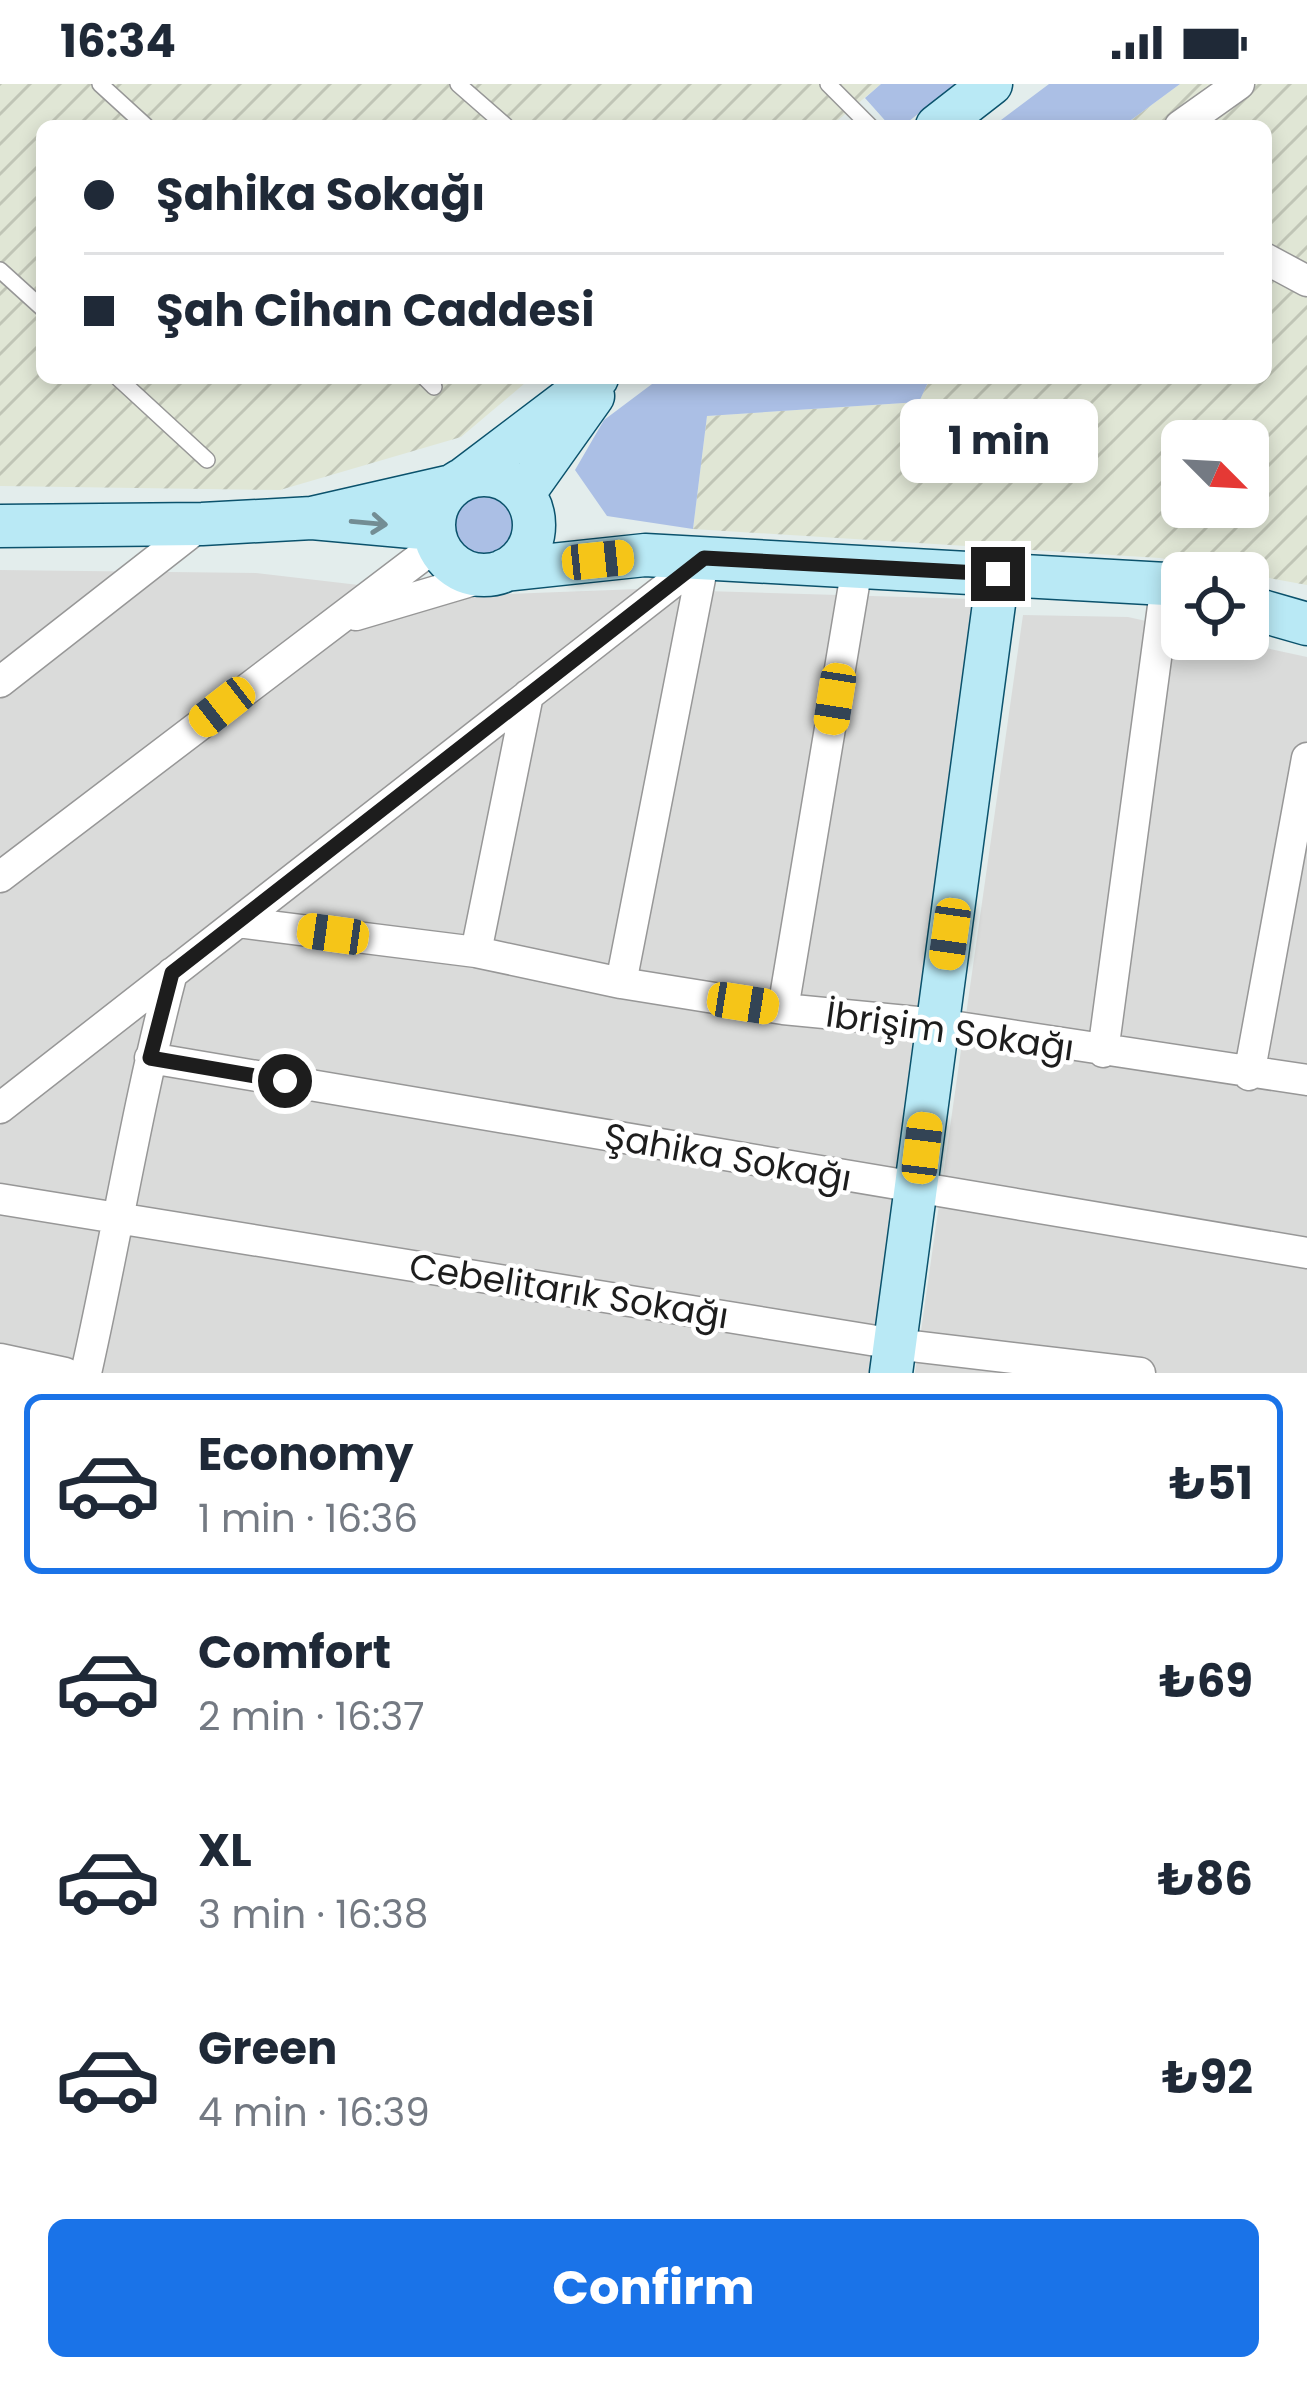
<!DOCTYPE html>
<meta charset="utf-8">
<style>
:root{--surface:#fff;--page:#f2f2f3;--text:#1f2937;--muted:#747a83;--line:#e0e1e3;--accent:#1a73e8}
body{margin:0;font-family:Poppins,sans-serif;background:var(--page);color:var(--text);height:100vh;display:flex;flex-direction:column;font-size:45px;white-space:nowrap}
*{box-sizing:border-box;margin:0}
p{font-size:39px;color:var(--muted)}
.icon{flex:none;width:66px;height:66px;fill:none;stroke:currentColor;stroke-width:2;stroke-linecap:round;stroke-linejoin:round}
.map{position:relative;height:1289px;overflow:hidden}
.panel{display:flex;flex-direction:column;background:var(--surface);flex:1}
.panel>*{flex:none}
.hud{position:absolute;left:36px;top:36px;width:1236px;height:264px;border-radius:18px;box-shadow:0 6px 18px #0003;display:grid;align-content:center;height:264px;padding:0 48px;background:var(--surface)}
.needle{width:78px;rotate:114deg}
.tools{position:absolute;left:1161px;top:336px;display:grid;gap:24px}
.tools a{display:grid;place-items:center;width:108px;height:108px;border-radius:18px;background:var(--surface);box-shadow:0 6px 18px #0003;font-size:60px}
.end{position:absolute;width:54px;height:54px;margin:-27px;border:15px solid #1d1d1d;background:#fff;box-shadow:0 0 0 6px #fff}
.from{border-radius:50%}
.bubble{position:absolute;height:84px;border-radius:18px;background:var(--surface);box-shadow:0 6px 18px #0003;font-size:39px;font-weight:700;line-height:84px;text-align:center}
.car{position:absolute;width:36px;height:72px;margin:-36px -18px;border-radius:15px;box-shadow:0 0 9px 3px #0007;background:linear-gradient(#f5c518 24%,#345 0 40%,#f5c518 0 76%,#345 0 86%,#f5c518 0)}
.hud b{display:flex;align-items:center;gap:42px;height:114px;font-size:45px}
.hud b+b{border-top:3px solid var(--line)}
.hud i{width:30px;height:30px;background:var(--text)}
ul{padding:21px 0 0;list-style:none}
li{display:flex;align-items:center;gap:36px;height:180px;margin:0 24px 18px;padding:0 24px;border:6px solid transparent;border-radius:18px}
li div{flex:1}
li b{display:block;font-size:45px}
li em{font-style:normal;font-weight:700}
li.active{border-color:var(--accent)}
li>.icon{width:108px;height:108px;stroke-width:1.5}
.button{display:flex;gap:24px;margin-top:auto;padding:24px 48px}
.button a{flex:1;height:138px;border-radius:18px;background:var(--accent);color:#fff;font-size:48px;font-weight:700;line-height:138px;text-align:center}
.status{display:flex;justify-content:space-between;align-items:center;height:84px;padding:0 60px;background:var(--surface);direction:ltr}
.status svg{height:33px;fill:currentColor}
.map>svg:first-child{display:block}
</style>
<div class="status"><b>16:34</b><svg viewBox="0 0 49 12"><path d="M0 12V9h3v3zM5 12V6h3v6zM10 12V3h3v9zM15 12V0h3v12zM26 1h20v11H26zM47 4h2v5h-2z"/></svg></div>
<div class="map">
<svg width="1307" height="1289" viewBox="0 0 1307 1289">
<defs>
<pattern id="industrial-furrows" width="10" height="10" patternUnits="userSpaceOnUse" patternTransform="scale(3)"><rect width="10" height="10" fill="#e0e6d5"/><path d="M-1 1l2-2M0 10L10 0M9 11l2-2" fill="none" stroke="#c0c5b6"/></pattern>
</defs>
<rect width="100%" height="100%" fill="#e3edec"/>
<!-- residential -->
<path fill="#dadbda" d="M0 486 256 489 453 512 638 505 973 515 875 1289H0Z
M1023 531 1128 533 1182 545V555H1225L1307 573V1289H915Z"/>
<!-- industrial -->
<path fill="url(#industrial-furrows)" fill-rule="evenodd" d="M0 0H881L831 42H42V294H531L461 353 280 406 0 402Z
M1180 0H1307V501L1160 474 693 445 707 332 919 318 930 294H1266V42H1123ZM1182 357H1248V423H1182Z"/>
<!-- grass -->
<path fill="#abbfe5" d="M881 0H955L903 42H890L865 14Z
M1049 0H1180L1123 42H993Z
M660 294H930L919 318 707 332 693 445 607 432 575 386 604 336Z
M450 443a34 34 0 1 1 68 0a34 34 0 1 1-68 0Z"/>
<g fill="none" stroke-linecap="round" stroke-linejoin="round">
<defs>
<path id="lane" d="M100 0 146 42
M458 0 506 42
M828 0 870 42
M0 186 42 224
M118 294 207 376
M425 294 434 303"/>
<path id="street" d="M1180 42 1239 0
M1266 175 1307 197
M356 531 491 491
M0 598 202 440
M0 793 438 460
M238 838 476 868 621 899 783 925 938 940 1307 996
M476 868 528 611
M621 899 704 474
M783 925 857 483
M1103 968 1166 500
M150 974 1307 1169
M1249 991 1307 674
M0 1024 704 474
M0 1115 895 1260 1140 1289
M0 1275 65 1289
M86 1289C116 1156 137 1021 172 889"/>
<path id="secondary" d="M937 42 991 0
M434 441a50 50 0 1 1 100 0a50 50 0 1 1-100 0Z
M465 394 597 294
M524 409 593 312
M0 442 202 440 312 434
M434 445 312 434 452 402
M505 486 645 471 1166 500 1182 504
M1248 523 1307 540
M891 1289 998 490"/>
</defs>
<!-- lane casing -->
<use href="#lane" stroke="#979797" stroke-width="18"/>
<!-- street casing -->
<use href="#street" stroke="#979797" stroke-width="33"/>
<!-- secondary casing -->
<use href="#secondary" stroke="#0b526c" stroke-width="45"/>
<!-- lane -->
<use href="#lane" stroke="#fff" stroke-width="15"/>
<!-- street -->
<use href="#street" stroke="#fff" stroke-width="30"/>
<!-- secondary -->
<use href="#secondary" stroke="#b9e9f5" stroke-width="42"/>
</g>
<!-- one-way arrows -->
<defs><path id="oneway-shaft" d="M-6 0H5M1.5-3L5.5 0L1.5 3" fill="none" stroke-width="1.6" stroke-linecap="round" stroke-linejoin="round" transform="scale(3)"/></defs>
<use stroke="#738d94" href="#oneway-shaft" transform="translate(369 439) rotate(5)"/>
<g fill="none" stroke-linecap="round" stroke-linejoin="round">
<!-- route -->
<path stroke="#1d1d1d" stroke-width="15" d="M285 997 150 974 172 889 704 474 998 490"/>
</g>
<g text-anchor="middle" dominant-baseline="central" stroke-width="9" stroke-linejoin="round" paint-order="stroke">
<!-- street labels -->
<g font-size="36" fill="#1d1d1d" stroke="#fff">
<text transform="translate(950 947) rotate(8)">İbrişim Sokağı</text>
<text transform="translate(728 1073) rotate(10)">Şahika Sokağı</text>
<text transform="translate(569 1207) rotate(9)">Cebelitarık Sokağı</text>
</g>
</g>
</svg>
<div class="tools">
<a><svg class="needle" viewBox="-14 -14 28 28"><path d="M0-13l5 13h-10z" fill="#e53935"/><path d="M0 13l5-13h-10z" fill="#747a83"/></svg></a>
<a><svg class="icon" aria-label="locate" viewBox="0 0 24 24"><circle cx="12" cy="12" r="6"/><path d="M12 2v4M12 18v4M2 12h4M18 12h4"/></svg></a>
</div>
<i class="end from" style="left:285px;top:997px"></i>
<i class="end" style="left:998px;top:490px"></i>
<div class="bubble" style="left:900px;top:315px;width:198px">1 min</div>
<i class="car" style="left:598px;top:476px;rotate:84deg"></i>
<i class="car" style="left:835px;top:615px;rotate:189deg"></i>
<i class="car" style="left:222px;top:623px;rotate:232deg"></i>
<i class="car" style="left:333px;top:850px;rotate:278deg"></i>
<i class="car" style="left:950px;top:850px;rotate:188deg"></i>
<i class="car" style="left:743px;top:919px;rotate:99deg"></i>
<i class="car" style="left:922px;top:1064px;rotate:7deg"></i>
<div class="hud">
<b><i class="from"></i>Şahika Sokağı</b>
<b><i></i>Şah Cihan Caddesi</b>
</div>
</div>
<section class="panel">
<ul>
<li class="active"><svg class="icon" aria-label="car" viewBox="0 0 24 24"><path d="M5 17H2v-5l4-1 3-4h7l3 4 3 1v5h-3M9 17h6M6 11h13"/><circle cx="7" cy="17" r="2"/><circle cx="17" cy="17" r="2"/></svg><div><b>Economy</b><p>1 min · 16:36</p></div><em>₺51</em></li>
<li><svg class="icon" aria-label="car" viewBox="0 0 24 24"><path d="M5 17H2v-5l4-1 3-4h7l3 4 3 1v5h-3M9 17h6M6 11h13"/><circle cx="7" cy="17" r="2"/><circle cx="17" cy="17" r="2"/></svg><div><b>Comfort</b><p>2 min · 16:37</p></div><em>₺69</em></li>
<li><svg class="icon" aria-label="car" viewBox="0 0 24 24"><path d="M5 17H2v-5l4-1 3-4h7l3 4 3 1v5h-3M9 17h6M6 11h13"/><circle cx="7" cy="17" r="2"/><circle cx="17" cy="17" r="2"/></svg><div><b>XL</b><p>3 min · 16:38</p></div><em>₺86</em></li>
<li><svg class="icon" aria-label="car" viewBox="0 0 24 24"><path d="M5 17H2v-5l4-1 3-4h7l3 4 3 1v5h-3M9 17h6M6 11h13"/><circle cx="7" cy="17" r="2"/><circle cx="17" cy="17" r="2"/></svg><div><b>Green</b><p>4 min · 16:39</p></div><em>₺92</em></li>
</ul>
<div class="button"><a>Confirm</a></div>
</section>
